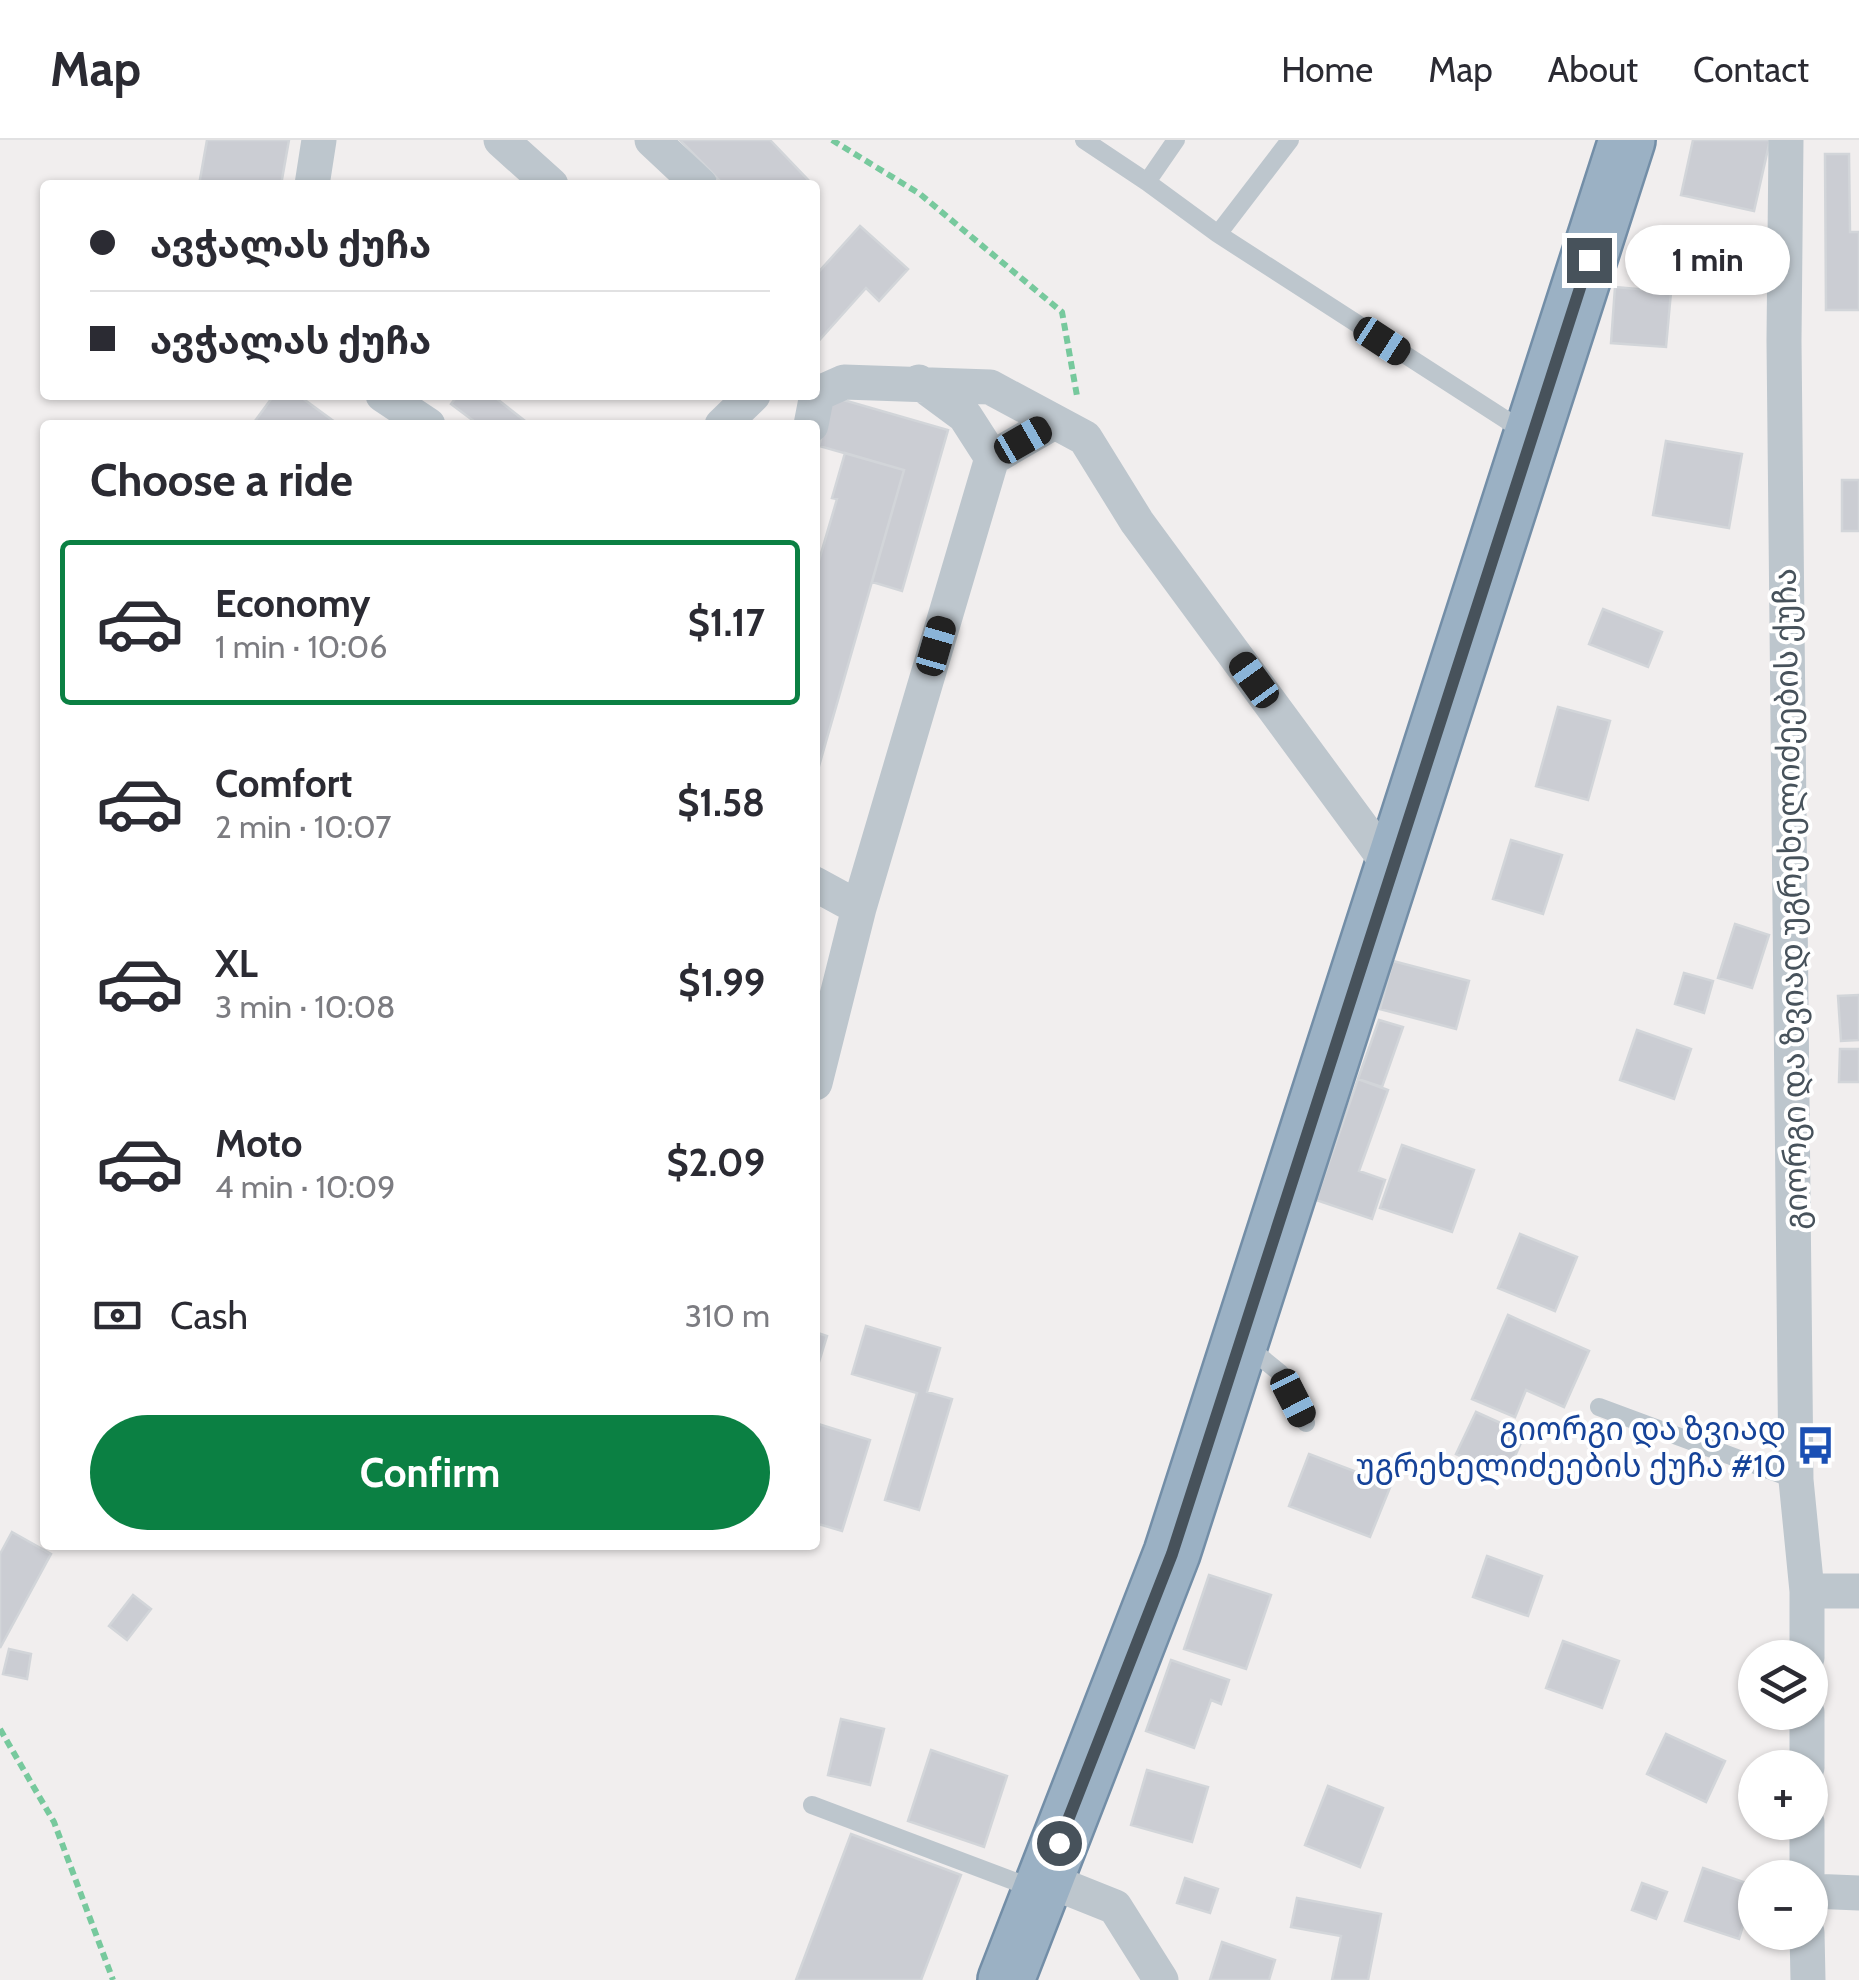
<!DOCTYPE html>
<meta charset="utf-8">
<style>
:root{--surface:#fff;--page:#f7f7f7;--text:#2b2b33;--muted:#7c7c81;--line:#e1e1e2;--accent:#0b8043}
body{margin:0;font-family:Cabin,"Noto Sans Georgian",sans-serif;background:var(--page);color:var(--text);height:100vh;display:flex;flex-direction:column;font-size:38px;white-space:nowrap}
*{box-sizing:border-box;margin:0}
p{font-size:32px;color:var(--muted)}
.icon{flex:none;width:55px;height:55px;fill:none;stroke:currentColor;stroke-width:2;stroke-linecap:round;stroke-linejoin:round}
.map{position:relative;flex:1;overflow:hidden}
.side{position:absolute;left:40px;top:280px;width:780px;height:1130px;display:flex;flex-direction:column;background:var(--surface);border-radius:10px;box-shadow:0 2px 8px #0004}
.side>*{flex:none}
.top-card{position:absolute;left:40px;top:40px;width:780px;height:220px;border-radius:10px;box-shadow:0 2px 8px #0004;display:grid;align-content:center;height:220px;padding:0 50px;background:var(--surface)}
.tools{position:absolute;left:1738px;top:1500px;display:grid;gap:20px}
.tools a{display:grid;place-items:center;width:90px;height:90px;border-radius:50%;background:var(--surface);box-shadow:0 2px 8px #0004;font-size:50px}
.end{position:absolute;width:45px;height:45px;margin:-22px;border:12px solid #47525b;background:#fff;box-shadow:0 0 0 5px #fff}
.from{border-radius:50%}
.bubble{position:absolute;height:70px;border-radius:35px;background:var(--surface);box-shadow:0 2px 8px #0004;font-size:32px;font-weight:700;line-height:70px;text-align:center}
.car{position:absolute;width:30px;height:60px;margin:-30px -15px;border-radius:12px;box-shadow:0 0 8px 2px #0007;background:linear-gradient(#222 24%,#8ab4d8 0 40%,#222 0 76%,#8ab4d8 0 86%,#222 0)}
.top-card b{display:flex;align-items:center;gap:35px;height:95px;font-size:38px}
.top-card b+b{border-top:2px solid var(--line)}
.top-card i{width:25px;height:25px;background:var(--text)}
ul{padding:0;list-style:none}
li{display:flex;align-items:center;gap:30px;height:165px;margin:0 20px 15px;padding:0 30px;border:5px solid transparent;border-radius:10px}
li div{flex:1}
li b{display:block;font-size:38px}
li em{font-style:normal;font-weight:700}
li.active{border-color:var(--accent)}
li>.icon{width:90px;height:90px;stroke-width:1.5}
h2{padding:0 50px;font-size:45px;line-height:120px}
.pay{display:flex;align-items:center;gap:25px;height:110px;padding:0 50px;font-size:38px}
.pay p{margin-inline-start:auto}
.button{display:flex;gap:20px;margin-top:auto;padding:20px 50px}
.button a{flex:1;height:115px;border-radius:60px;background:var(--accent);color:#fff;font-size:40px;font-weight:700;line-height:115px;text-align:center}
header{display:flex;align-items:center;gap:60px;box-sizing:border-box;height:140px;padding:0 50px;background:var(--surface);border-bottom:2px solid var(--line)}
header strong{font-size:48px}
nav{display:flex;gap:55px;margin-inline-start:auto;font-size:35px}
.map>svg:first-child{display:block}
</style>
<header>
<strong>Map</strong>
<nav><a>Home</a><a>Map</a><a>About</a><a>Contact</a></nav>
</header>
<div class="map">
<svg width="1859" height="1840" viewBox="0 0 1859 1840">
<rect width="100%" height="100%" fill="#f1eeee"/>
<!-- building -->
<path fill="#cbcdd3" stroke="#d2d5d9" stroke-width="2.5" d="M207 0H289L281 45H199Z
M680 0H770L813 45H724Z
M1693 0H1770L1754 71 1681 55Z
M1825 14H1849L1850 92H1859V170H1826Z
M860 86 908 129 879 161 866 148 815 205V136Z
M1615 147 1671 152 1666 207 1611 203Z
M274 255H298L339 285H252Z
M458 255H492L529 284 479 285 451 264Z
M833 257 948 290 902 451 872 442 904 330 819 306Z
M1666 301 1742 314 1729 388 1653 375Z
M845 313 904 330 815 640V434L837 359 832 358Z
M1842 340H1859V391H1842Z
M1603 469 1662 492 1648 527 1589 504Z
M1558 567 1610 581 1588 660 1536 646Z
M1511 700 1562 715 1543 774 1493 759Z
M1735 784 1769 795 1752 848 1718 838Z
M1393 821 1469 841 1456 889 1380 869Z
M1684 833 1713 841 1704 873 1675 864Z
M1859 855V900L1841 901 1838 856Z
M1379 880 1403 887 1382 947 1358 939Z
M1637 890 1691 909 1674 959 1620 940Z
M1840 909H1859V942H1839Z
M1358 939 1388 950 1359 1031 1385 1040 1372 1079 1316 1060Z
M1402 1005 1474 1030 1452 1092 1380 1068Z
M1520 1094 1577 1117 1555 1171 1498 1148Z
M1508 1175 1589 1211 1564 1267 1526 1250 1515 1277 1472 1259Z
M866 1186 940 1208 927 1252 952 1259 919 1370 885 1360 917 1253 852 1234Z
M815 1192 827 1196 815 1235Z
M1476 1272 1525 1294 1506 1336 1456 1314Z
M815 1283 870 1300 842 1391 815 1383Z
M1309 1314 1391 1345 1370 1397 1289 1366Z
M12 1392 51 1414 0 1508V1414Z
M1487 1416 1542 1436 1528 1476 1473 1457Z
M1209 1435 1271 1455 1246 1529 1184 1509Z
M133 1455 151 1469 127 1500 109 1486Z
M1563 1501 1619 1521 1602 1568 1546 1548Z
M9 1509 31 1514 27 1539 3 1534Z
M1171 1520 1229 1540 1221 1564 1211 1560 1194 1608 1146 1591Z
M841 1579 884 1589 870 1645 828 1635Z
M1666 1594 1725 1621 1706 1662 1647 1634Z
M931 1610 1007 1636 984 1707 908 1681Z
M1147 1630 1208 1647 1192 1702 1131 1685Z
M1328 1646 1383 1668 1360 1727 1305 1705Z
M851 1694 961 1735 921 1840H796Z
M1703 1728 1755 1746 1739 1799 1685 1781Z
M1185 1738 1218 1749 1210 1773 1177 1763Z
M1642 1743 1667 1752 1656 1779 1632 1770Z
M1297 1758 1381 1774 1368 1840H1332L1341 1796 1291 1787Z
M1222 1802 1275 1820 1269 1840H1210Z"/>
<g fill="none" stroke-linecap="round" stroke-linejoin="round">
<defs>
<path id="trunk" d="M1006 1840 1172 1413 1627 0"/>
</defs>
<!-- trunk casing -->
<use href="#trunk" stroke="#738ea7" stroke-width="60"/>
<!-- path -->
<path stroke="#77c99d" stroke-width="6" stroke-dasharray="8 5" stroke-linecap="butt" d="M832 0 920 54 1062 172 1077 256
M0 1589 54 1682 113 1840"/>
<!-- service -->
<path stroke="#bdc6cd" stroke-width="18" d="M1084 0 1147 42
M1176 0 1147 42 1218 94 1290 0
M1218 94 1528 294
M1247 1206 1280 1233 1306 1283
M1599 1267 1796 1340
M812 1665 1035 1749"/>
<!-- minor -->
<path stroke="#bdc6cd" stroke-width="35" d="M501 0 551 45
M652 0 700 45
M1786 0 1784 201 1796 1340 1807 1451V1518
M312 45 319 0
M919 242 965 276 992 318
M383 255 428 285
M722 285 753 255
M811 285 817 254 844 242 990 247 1085 298 1137 382 1393 730
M815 744 859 768
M815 943 859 768 992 318 1054 282
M1807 1451H1859
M1807 1628V1572
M1807 1738V1682
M1045 1739 1115 1767 1161 1840
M1810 1751 1859 1753
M1807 1792 1808 1840"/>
<!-- trunk -->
<use href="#trunk" stroke="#9bb1c4" stroke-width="55"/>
</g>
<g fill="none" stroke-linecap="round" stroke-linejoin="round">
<!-- route -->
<path stroke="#47525b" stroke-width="12" d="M1059 1703 1172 1414 1589 120"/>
</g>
<!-- icons -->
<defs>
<symbol id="bus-bare" viewBox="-9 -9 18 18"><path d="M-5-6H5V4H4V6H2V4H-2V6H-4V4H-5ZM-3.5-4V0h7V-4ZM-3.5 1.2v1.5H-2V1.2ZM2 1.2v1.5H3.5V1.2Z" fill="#1a4fb4" stroke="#fff" stroke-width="2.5" paint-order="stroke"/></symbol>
</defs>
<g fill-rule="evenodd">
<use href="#bus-bare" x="1788" y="1278" width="55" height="55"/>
</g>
<g text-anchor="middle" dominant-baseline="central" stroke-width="8" stroke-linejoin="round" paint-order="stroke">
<!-- street labels -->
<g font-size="32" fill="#47525b" stroke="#fff">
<text transform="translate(1790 759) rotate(-91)">გიორგი და ზვიად უგრეხელიძეების ქუჩა</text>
</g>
<!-- transit labels -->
<g font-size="32" fill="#164399" stroke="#fff" text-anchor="end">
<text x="1786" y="1288">გიორგი და ზვიად<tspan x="1786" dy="37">უგრეხელიძეების ქუჩა #10</tspan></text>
</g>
</g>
</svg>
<div class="tools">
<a><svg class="icon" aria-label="layers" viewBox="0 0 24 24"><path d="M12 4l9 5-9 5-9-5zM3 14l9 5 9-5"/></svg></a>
<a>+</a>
<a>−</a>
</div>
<i class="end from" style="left:1059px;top:1703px"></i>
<i class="end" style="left:1589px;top:120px"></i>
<div class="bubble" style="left:1625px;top:85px;width:165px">1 min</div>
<i class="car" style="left:1382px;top:201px;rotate:123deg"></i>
<i class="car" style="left:1023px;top:300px;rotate:60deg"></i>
<i class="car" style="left:936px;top:506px;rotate:16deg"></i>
<i class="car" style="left:1254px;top:540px;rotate:324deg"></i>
<i class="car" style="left:1293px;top:1258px;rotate:153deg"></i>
<div class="top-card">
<b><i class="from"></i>ავჭალას ქუჩა</b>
<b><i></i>ავჭალას ქუჩა</b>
</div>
<section class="side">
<h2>Choose a ride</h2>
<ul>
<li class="active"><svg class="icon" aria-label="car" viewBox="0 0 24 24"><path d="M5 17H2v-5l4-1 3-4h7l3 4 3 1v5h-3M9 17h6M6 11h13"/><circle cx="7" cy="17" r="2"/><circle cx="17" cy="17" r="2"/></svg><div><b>Economy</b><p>1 min · 10:06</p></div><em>$1.17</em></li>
<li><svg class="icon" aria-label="car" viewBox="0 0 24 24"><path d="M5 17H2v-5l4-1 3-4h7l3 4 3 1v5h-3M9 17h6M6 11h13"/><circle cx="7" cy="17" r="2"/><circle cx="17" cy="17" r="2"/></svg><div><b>Comfort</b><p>2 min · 10:07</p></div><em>$1.58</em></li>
<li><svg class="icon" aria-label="car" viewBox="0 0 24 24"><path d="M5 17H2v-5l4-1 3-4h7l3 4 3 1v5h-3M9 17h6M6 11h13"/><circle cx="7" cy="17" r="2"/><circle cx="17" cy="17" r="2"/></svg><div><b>XL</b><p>3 min · 10:08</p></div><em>$1.99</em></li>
<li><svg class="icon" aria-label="car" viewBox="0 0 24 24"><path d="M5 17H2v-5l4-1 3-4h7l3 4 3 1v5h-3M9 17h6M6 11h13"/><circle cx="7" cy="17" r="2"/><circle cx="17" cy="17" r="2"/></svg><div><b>Moto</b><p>4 min · 10:09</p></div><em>$2.09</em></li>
</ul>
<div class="pay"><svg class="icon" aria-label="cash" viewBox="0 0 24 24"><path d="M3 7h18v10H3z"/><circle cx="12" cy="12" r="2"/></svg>Cash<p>310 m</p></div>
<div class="button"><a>Confirm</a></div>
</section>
</div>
